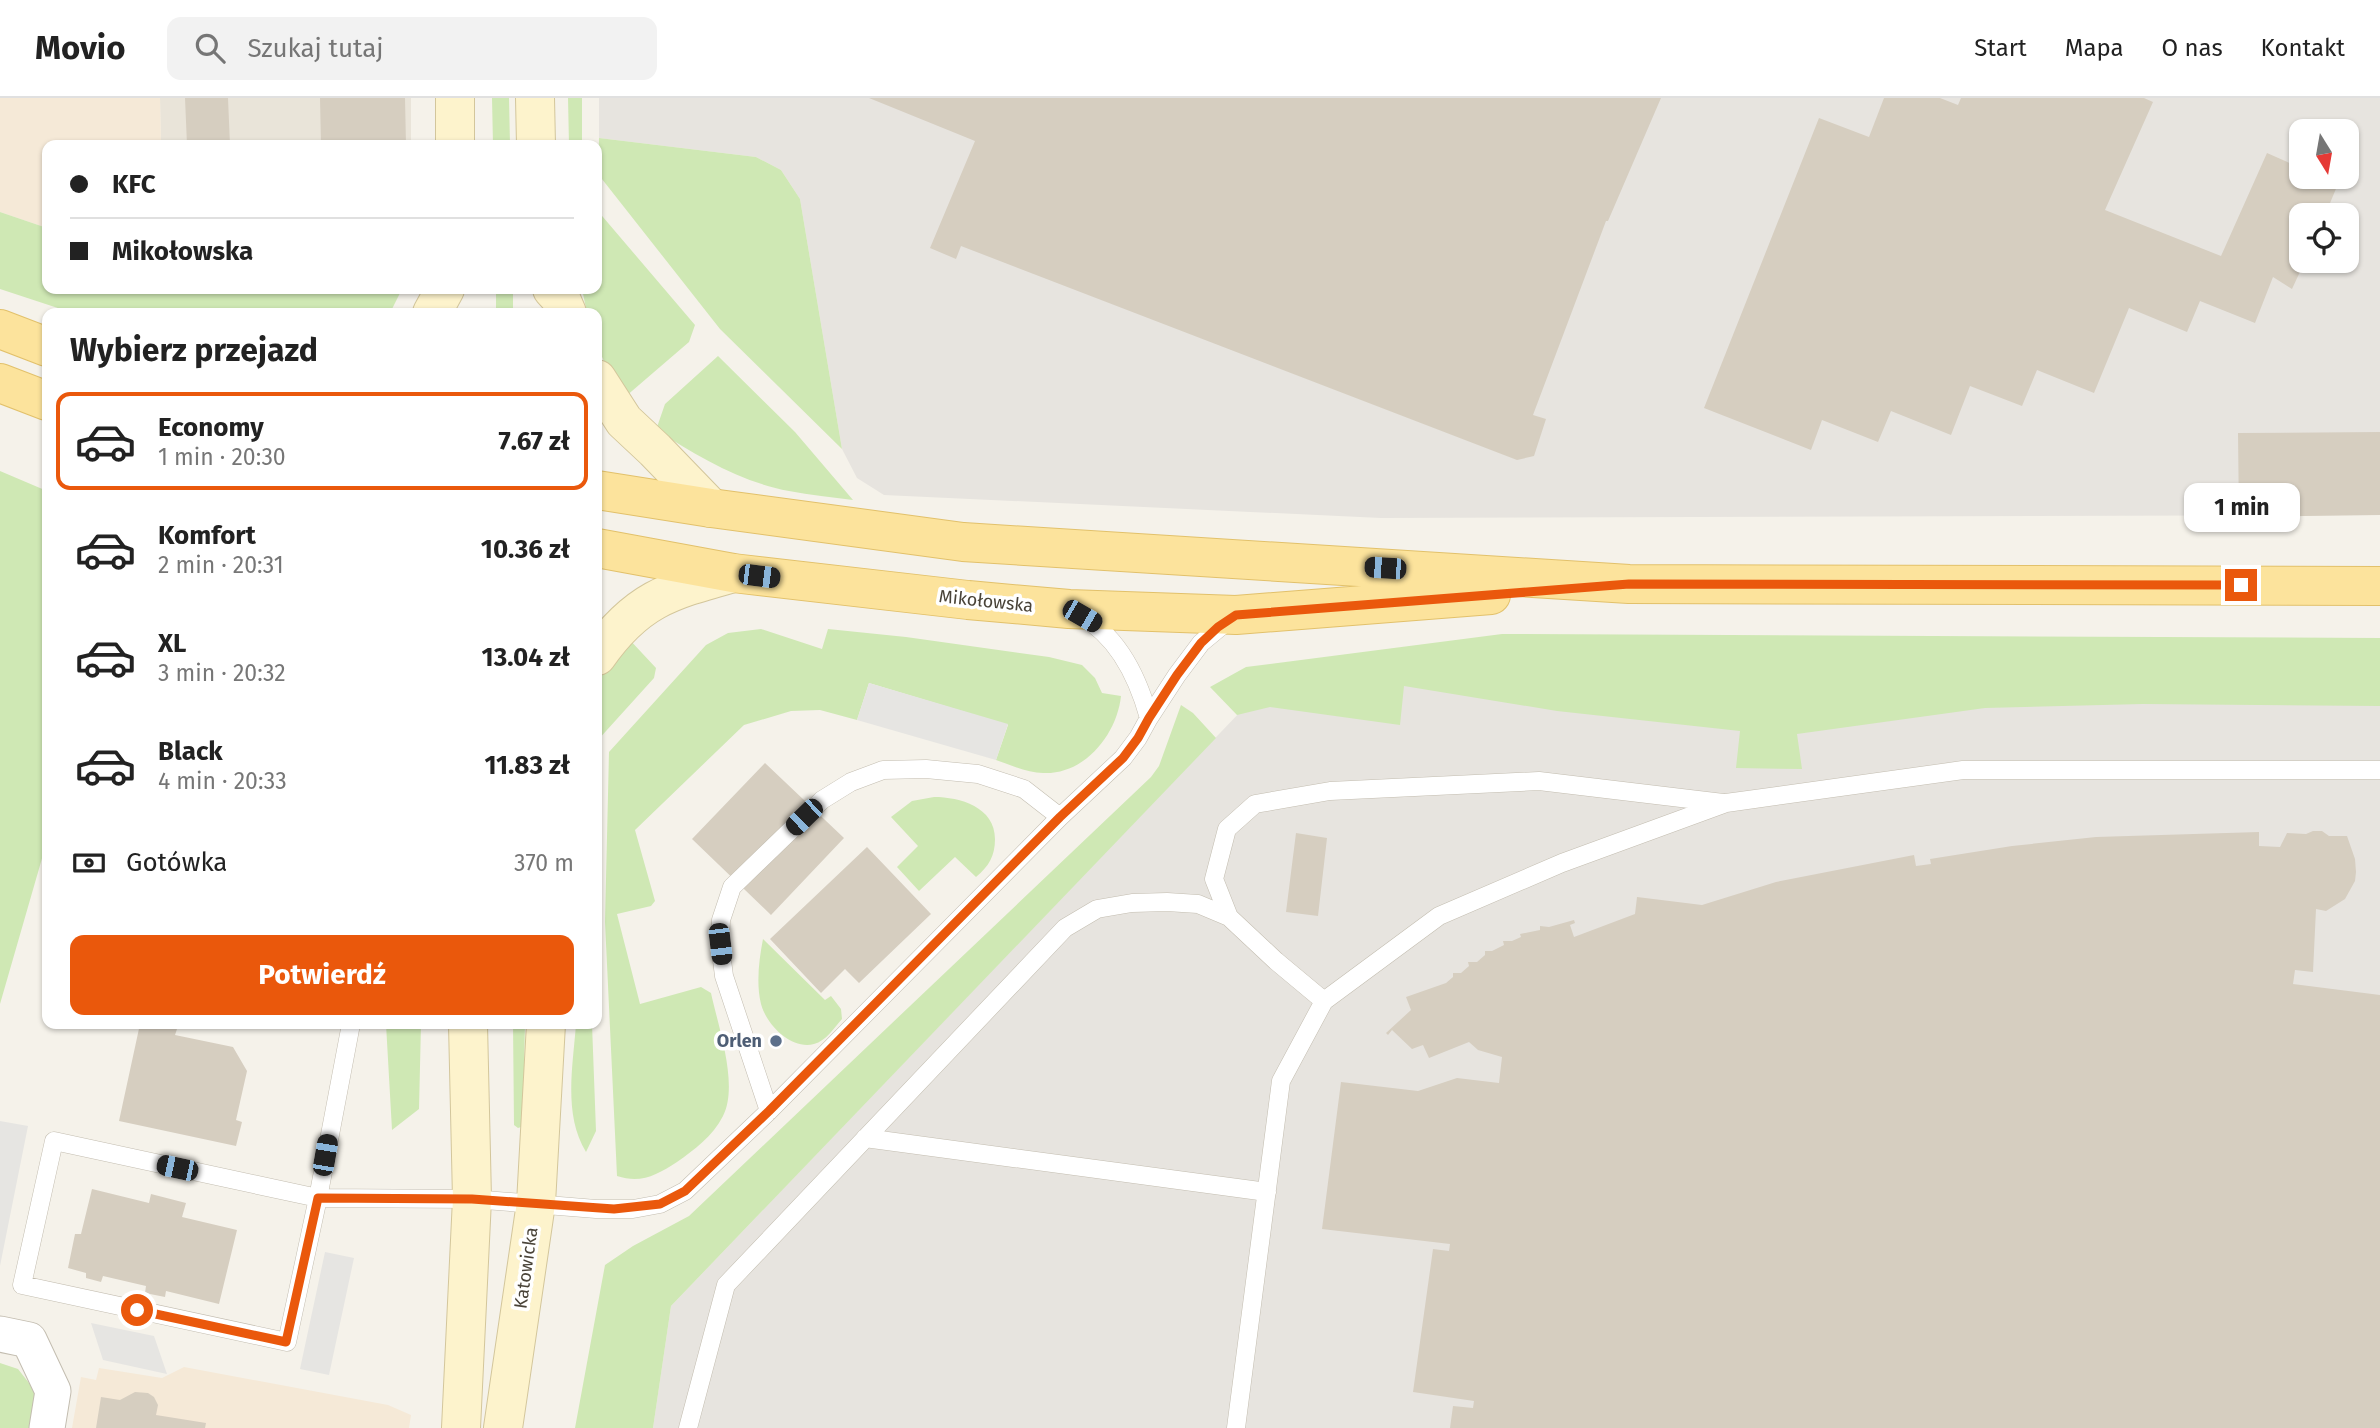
<!DOCTYPE html>
<html lang="pl">
<meta charset="utf-8">
<style>
:root{--surface:#fff;--page:#f2f2f2;--text:#222;--muted:#767676;--line:#e0e0e0;--accent:#ea580c}
body{margin:0;font-family:"Fira Sans",sans-serif;background:var(--page);color:var(--text);height:100vh;display:flex;flex-direction:column;font-size:26px;white-space:nowrap}
*{box-sizing:border-box;margin:0}
p{font-size:23px;color:var(--muted)}
.icon{flex:none;width:38px;height:38px;fill:none;stroke:currentColor;stroke-width:2;stroke-linecap:round;stroke-linejoin:round}
.map{position:relative;flex:1;overflow:hidden}
.side{position:absolute;left:42px;top:210px;width:560px;height:721px;display:flex;flex-direction:column;background:var(--surface);border-radius:14px;box-shadow:0 2px 5px #0004}
.side>*{flex:none}
.top-card{position:absolute;left:42px;top:42px;width:560px;height:154px;border-radius:14px;box-shadow:0 2px 5px #0004;display:grid;align-content:center;height:154px;padding:0 28px;background:var(--surface)}
.needle{width:46px;rotate:169deg}
.buttons{position:absolute;left:2289px;top:21px;display:grid;gap:14px}
.buttons a{display:grid;place-items:center;width:70px;height:70px;border-radius:14px;background:var(--surface);box-shadow:0 2px 5px #0004;font-size:35px}
.end{position:absolute;width:32px;height:32px;margin:-16px;border:9px solid #ea580c;background:#fff;box-shadow:0 0 0 4px #fff}
.from{border-radius:50%}
.bubble{position:absolute;height:49px;border-radius:14px;background:var(--surface);box-shadow:0 2px 5px #0004;font-size:23px;font-weight:700;line-height:49px;text-align:center}
.car{position:absolute;width:21px;height:42px;margin:-21px -10px;border-radius:9px;box-shadow:0 0 5px 2px #0007;background:linear-gradient(#222 24%,#8ab4d8 0 40%,#222 0 76%,#8ab4d8 0 86%,#222 0)}
.top-card b{display:flex;align-items:center;gap:24px;height:66px;font-size:26px}
.top-card b+b{border-top:2px solid var(--line)}
.top-card i{width:18px;height:18px;background:var(--text)}
ul{padding:0;list-style:none}
li{display:flex;align-items:center;gap:21px;height:98px;margin:0 14px 10px;padding:0 14px;border:4px solid transparent;border-radius:14px}
li div{flex:1}
li b{display:block;font-size:26px}
li em{font-style:normal;font-weight:700}
li.on{border-color:var(--accent)}
li>.icon{width:63px;height:63px;stroke-width:1.5}
h2{padding:0 28px;font-size:32px;line-height:84px}
.pay{display:flex;align-items:center;gap:18px;height:77px;padding:0 28px;font-size:26px}
.pay p{margin-inline-start:auto}
.primary-button{display:flex;gap:14px;margin-top:auto;padding:14px 28px}
.primary-button a{flex:1;height:80px;border-radius:14px;background:var(--accent);color:#fff;font-size:28px;font-weight:700;line-height:80px;text-align:center}
header{display:flex;align-items:center;gap:42px;box-sizing:border-box;height:98px;padding:0 35px;background:var(--surface);border-bottom:2px solid var(--line)}
header strong{font-size:33px}
nav{display:flex;gap:38px;margin-inline-start:auto;font-size:24px}
.search{width:490px;height:63px;background:var(--page);display:flex;align-items:center;gap:18px;box-sizing:border-box;padding:0 24px;border-radius:14px;color:var(--muted);font-size:26px}
.map>svg:first-child{display:block}
</style>
<header>
<strong>Movio</strong>
<div class="search"><svg class="icon" aria-label="search" viewBox="0 0 24 24"><circle cx="10" cy="10" r="6"/><path d="M15 15l6 6"/></svg>Szukaj tutaj</div>
<nav><a>Start</a><a>Mapa</a><a>O nas</a><a>Kontakt</a></nav>
</header>
<div class="map">
<svg width="2380" height="1330" viewBox="0 0 2380 1330">
<rect width="100%" height="100%" fill="#f5f2ea"/>
<!-- residential -->
<path fill="#e9e4d9" d="M160 0H411V47H161Z"/>
<!-- commercial -->
<path fill="#f5e9d7" d="M0 0H160L161 47H47V130L0 114Z
M184 1269 388 1307 411 1317 409 1330H72L81 1279 96 1282 99 1270 162 1280Z"/>
<!-- industrial -->
<path fill="#e7e4df" fill-rule="evenodd" d="M599 0H2380V417L1381 420 884 397 857 380 842 351 800 101 781 72 756 59 599 40ZM2301 33H2347V79H2301ZM2301 117H2347V163H2301Z
M1266 587 2380 594V1330H653L671 1208Z"/>
<!-- green -->
<path fill="#cfe8b4" d="M492 0H509L510 47H493Z
M568 0H582V47H569Z
M599 40 756 59 781 72 800 101 842 351 720 231 598 76Z
M597 112 695 227 689 244 625 299C614 282 601 263 597 243 595 235 597 224 597 215H587L582 191H597Z
M0 114 47 130V191H402L390 215H73L0 191Z
M496 191H513V215H496Z
M718 258 795 334 853 402C832 399 810 397 789 393 740 384 698 358 656 332L665 306Z
M0 373 47 393V743L0 906Z
M761 531 822 551 828 531 906 539 1049 559 1082 567 1095 580 1102 595 1121 598C1117 636 1085 677 1043 675 1028 675 1011 667 996 662L1008 627 869 585 857 622 820 612 791 613 744 627 635 732 655 803 651 808 617 816 640 906 701 889 711 895C718 928 739 987 723 1018 713 1038 694 1052 677 1064 657 1077 641 1086 617 1078L605 824 609 654 706 547 728 535Z
M1502 536 2380 540V608L2143 606 1985 610 1797 636 1802 671 1736 670 1740 633 1557 613 1404 588 1400 627 1270 609 1237 617 1210 589 1246 569Z
M628 540 656 570 654 580 597 643V583L604 567Z
M1181 607 1193 615 1216 640 671 1208 653 1330H575L605 1167 633 1148 689 1118 1151 679 1159 668Z
M934 699C960 699 995 709 995 741 995 758 989 768 976 779L955 759 919 793 897 769 918 748 891 719 912 703Z
M763 841 825 902 831 898 841 911 842 921C834 930 826 943 814 946 791 952 766 926 761 906 756 886 759 861 763 841Z
M386 926H421L419 1011 392 1032Z
M513 926H525L523 1017 521 1029 518 1030 514 1027Z
M576 926H592L596 1033 586 1054C563 1016 573 968 576 926Z
M0 1265 18 1271 40 1299 35 1330H0Z"/>
<!-- parking -->
<path fill="#e6e5e2" d="M869 585 1008 626 996 662 857 622Z
M0 1023 28 1028 0 1168Z
M325 1154 354 1160 329 1277 300 1271Z
M91 1225 154 1238 167 1276 103 1262Z"/>
<!-- building -->
<path fill="#d6cec0" d="M185 0H228L230 47H187Z
M320 0H405L406 47H321Z
M869 0H1661L1608 123H1606L1533 317 1546 321 1534 358 1517 362 961 148 956 161 930 150 975 43Z
M1884 0H1940L1958 7 1961 0H2144L2153 4 2105 112 2221 158 2267 55 2301 70V79H2321L2338 86 2325 117H2301V163H2305L2292 191 2273 179 2255 225 2200 203 2187 234 2129 210 2094 295 2037 272 2022 308 1970 288 1951 337 1891 313 1878 344 1822 322 1811 352 1704 310 1819 20 1869 39Z
M2380 334V417L2239 419 2238 335Z
M765 665 844 740 771 817 692 741Z
M2313 733H2322L2329 738H2347L2355 761 2356 774 2355 783 2345 801 2326 813 2316 811 2313 874 2295 872 2293 886 2380 897V1330H1450L1453 1308 1473 1310 1474 1303 1413 1294 1433 1151 1449 1153 1450 1146 1322 1131 1341 984 1418 993 1457 980 1499 985 1502 959 1478 952 1469 944 1429 960 1423 947 1412 951 1392 932 1388 937 1386 935 1411 912 1406 899 1446 885 1453 879V875H1461L1469 868 1468 864H1477L1485 857V853H1492L1504 847 1503 843H1512L1521 839 1520 836 1540 832V828L1549 829 1574 822 1575 825 1570 827 1574 839 1635 816 1637 799 1702 807 1776 784 1914 757 1916 768 1931 766 1930 761 2012 748 2096 739 2259 734V748L2280 749 2287 735 2306 736Z
M1296 735 1327 740 1318 818 1286 814Z
M867 749 931 816 859 885 845 871 821 895 770 841Z
M140 926 177 931 175 937 233 949 247 973 236 1022 242 1024 236 1048 119 1023Z
M92 1091 149 1105 151 1096 186 1105 182 1119 237 1132 219 1206 166 1193 165 1199 145 1195 146 1188 103 1178 101 1184 86 1180V1175L68 1170 75 1136H81Z
M135 1294 148 1295 154 1299 158 1307 156 1317 206 1325 205 1330H96L101 1299 120 1302Z"/>
<g fill="none" stroke-linecap="round" stroke-linejoin="round">
<defs>
<path id="lane" d="M1081 518C1119 539 1138 580 1149 620
M1324 903 1276 863 1229 819 1214 781 1227 731 1255 706 1330 693 1539 683 1723 705
M351 926 318 1100 287 1244 22 1187 54 1043 318 1100 472 1101 596 1111H633L660 1106 685 1093 769 1013 1060 719 1123 660 1138 640 1149 620 1177 577 1201 545 1230 521
M769 1013 724 878 720 846 721 822 732 789 822 702 851 684 883 672 926 671 978 676 1024 691 1060 719
M865 1040 1267 1094
M688 1330 726 1187 1065 830 1097 811 1132 805 1167 804 1198 806 1229 819
M1236 1330 1281 983 1324 903 1439 818 1562 765 1726 705 1963 672H2380"/>
<path id="street" d="M0 1236 29 1242 53 1293 47 1330"/>
<path id="secondary" d="M455 0V47
M535 0 536 47
M552 191 561 201 567 215
M432 215 445 191
M597 281 624 323 655 352 711 410
M597 558C637 501 669 493 733 475
M461 1330 472 1101 468 926
M503 1330 536 1105 546 926"/>
<path id="primary" d="M0 231 47 249
M0 285 47 303
M597 392 711 410 963 444 1629 486 2380 488
M597 450 733 475 968 502 1069 511 1236 517 1491 497"/>
</defs>
<!-- lane casing -->
<use href="#lane" stroke="#c3bdb0" stroke-width="19"/>
<!-- street casing -->
<use href="#street" stroke="#c3bdb0" stroke-width="37"/>
<!-- secondary casing -->
<use href="#secondary" stroke="#d3c69b" stroke-width="40"/>
<!-- primary casing -->
<use href="#primary" stroke="#e2c16b" stroke-width="40"/>
<!-- lane -->
<use href="#lane" stroke="#fff" stroke-width="18"/>
<!-- street -->
<use href="#street" stroke="#fff" stroke-width="35"/>
<!-- secondary -->
<use href="#secondary" stroke="#fdf3cc" stroke-width="38"/>
<!-- primary -->
<use href="#primary" stroke="#fce39c" stroke-width="38"/>
</g>
<g fill="none" stroke-linecap="round" stroke-linejoin="round">
<!-- route -->
<path stroke="#ea580c" stroke-width="9" d="M137 1212 286 1244 318 1100 472 1101 614 1111 660 1106 685 1093 769 1013 1060 719 1123 660 1138 640 1149 620 1177 577 1201 545 1218 529 1236 517 1629 486 2241 487"/>
</g>
<!-- markers -->
<circle fill="#5c6f8a" stroke="#fff" stroke-width="2.5" cx="776" cy="943" r="7"/>
<g text-anchor="middle" dominant-baseline="central" stroke-width="7" stroke-linejoin="round" paint-order="stroke">
<!-- street labels -->
<g font-size="18" fill="#494338" stroke="#fff">
<text transform="translate(986 503) rotate(6)">Mikołowska</text>
<text transform="translate(526 1170) rotate(-82)">Katowicka</text>
</g>
<!-- service labels -->
<g font-size="18" font-weight="bold" fill="#4e5e75" stroke="#fff" text-anchor="end">
<text x="762" y="943">Orlen</text>
</g>
</g>
</svg>
<div class="buttons">
<a><svg class="needle" viewBox="-14 -14 28 28"><path d="M0-13l5 13h-10z" fill="#e53935"/><path d="M0 13l5-13h-10z" fill="#767676"/></svg></a>
<a><svg class="icon" aria-label="locate" viewBox="0 0 24 24"><circle cx="12" cy="12" r="6"/><path d="M12 2v4M12 18v4M2 12h4M18 12h4"/></svg></a>
</div>
<i class="end from" style="left:137px;top:1212px"></i>
<i class="end" style="left:2241px;top:487px"></i>
<div class="bubble" style="left:2184px;top:385px;width:116px">1 min</div>
<i class="car" style="left:1385px;top:470px;rotate:274deg"></i>
<i class="car" style="left:759px;top:478px;rotate:97deg"></i>
<i class="car" style="left:1082px;top:518px;rotate:120deg"></i>
<i class="car" style="left:804px;top:719px;rotate:226deg"></i>
<i class="car" style="left:720px;top:846px;rotate:173deg"></i>
<i class="car" style="left:325px;top:1057px;rotate:10deg"></i>
<i class="car" style="left:177px;top:1070px;rotate:282deg"></i>
<div class="top-card">
<b><i class="from"></i>KFC</b>
<b><i></i>Mikołowska</b>
</div>
<section class="side">
<h2>Wybierz przejazd</h2>
<ul>
<li class="on"><svg class="icon" aria-label="car" viewBox="0 0 24 24"><path d="M5 17H2v-5l4-1 3-4h7l3 4 3 1v5h-3M9 17h6M6 11h13"/><circle cx="7" cy="17" r="2"/><circle cx="17" cy="17" r="2"/></svg><div><b>Economy</b><p>1 min · 20:30</p></div><em>7.67 zł</em></li>
<li><svg class="icon" aria-label="car" viewBox="0 0 24 24"><path d="M5 17H2v-5l4-1 3-4h7l3 4 3 1v5h-3M9 17h6M6 11h13"/><circle cx="7" cy="17" r="2"/><circle cx="17" cy="17" r="2"/></svg><div><b>Komfort</b><p>2 min · 20:31</p></div><em>10.36 zł</em></li>
<li><svg class="icon" aria-label="car" viewBox="0 0 24 24"><path d="M5 17H2v-5l4-1 3-4h7l3 4 3 1v5h-3M9 17h6M6 11h13"/><circle cx="7" cy="17" r="2"/><circle cx="17" cy="17" r="2"/></svg><div><b>XL</b><p>3 min · 20:32</p></div><em>13.04 zł</em></li>
<li><svg class="icon" aria-label="car" viewBox="0 0 24 24"><path d="M5 17H2v-5l4-1 3-4h7l3 4 3 1v5h-3M9 17h6M6 11h13"/><circle cx="7" cy="17" r="2"/><circle cx="17" cy="17" r="2"/></svg><div><b>Black</b><p>4 min · 20:33</p></div><em>11.83 zł</em></li>
</ul>
<div class="pay"><svg class="icon" aria-label="cash" viewBox="0 0 24 24"><path d="M3 7h18v10H3z"/><circle cx="12" cy="12" r="2"/></svg>Gotówka<p>370 m</p></div>
<div class="primary-button"><a>Potwierdź</a></div>
</section>
</div>
